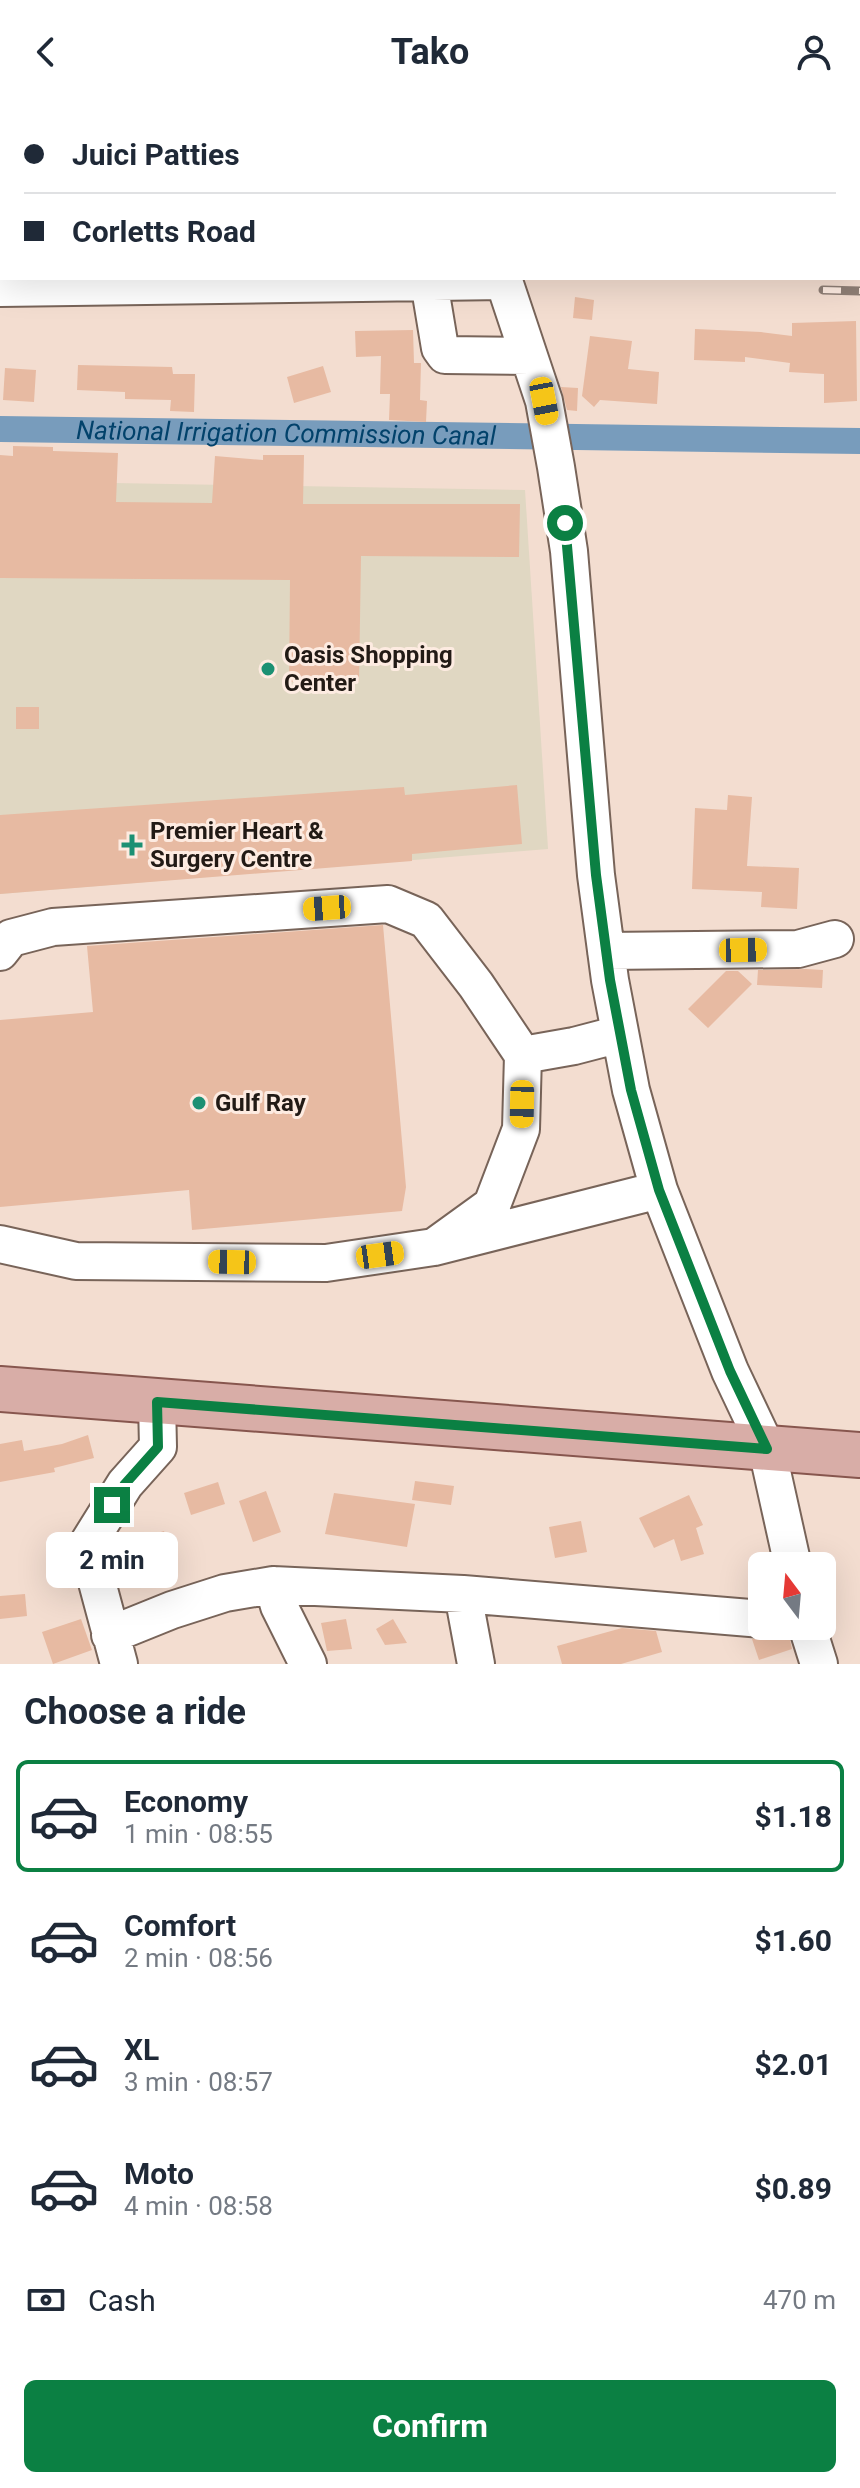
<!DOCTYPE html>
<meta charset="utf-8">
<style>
:root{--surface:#fff;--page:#f2f2f3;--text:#1f2937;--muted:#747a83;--line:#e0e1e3;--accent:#0b8043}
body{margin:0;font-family:Roboto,sans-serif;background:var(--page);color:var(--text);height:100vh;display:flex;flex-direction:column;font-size:30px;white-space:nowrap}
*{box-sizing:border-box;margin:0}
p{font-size:26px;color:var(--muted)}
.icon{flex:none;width:44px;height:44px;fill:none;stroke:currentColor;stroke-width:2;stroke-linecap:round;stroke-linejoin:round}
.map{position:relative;height:1560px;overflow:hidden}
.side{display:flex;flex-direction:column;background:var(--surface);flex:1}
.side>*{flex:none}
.banner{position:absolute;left:0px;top:0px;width:860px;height:176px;box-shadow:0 8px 32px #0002;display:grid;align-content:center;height:176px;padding:0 24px;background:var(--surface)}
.needle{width:52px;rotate:344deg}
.tools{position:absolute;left:748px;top:1448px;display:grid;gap:16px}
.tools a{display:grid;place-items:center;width:88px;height:88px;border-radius:12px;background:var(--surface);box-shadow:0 8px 32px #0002;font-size:40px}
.end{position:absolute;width:36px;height:36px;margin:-18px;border:10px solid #0b8043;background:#fff;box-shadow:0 0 0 4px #fff}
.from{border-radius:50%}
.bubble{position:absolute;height:56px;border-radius:12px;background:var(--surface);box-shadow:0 8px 32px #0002;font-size:26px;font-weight:700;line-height:56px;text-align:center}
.car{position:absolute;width:24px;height:48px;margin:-24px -12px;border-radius:10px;box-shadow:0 0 6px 2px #0007;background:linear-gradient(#f5c518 24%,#345 0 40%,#f5c518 0 76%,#345 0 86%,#f5c518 0)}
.banner b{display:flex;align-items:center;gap:28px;height:76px;font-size:30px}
.banner b+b{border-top:2px solid var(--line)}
.banner i{width:20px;height:20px;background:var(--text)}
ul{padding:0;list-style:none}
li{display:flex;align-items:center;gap:24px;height:112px;margin:0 16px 12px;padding:0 8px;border:4px solid transparent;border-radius:12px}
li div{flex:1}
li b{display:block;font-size:30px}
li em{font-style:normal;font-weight:700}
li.active{border-color:var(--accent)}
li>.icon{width:72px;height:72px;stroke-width:1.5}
h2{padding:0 24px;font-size:36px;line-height:96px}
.pay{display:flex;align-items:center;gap:20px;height:88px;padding:0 24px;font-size:30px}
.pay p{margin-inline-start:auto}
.action{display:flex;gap:16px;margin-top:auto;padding:16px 24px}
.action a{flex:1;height:92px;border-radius:12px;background:var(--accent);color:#fff;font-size:32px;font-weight:700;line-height:92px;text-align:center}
header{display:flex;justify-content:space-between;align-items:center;height:104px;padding:0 24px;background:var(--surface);font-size:36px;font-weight:700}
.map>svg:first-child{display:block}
</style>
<header><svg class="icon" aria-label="back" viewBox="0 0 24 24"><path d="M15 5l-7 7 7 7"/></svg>Tako<svg class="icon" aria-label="person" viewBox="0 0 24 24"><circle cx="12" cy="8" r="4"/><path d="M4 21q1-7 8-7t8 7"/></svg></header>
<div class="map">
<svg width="860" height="1560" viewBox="0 0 860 1560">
<rect width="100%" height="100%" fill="#f3ddd0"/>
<!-- commercial -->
<path fill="#e0d7c2" d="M0 377 525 386 548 745 0 790Z"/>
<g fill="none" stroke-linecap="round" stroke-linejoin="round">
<!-- canal -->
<path stroke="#789cbc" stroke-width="26" id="s1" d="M0 325 860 337"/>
</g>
<!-- building -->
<path fill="#e7baa2" d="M575 193 594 196 592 216 573 214Z
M856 217 857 297 824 299V270L789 268 790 259 745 253V258L694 256 695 225 761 228 792 232V219Z
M413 226 414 259H421L420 296 427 297 426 318 389 316 390 290H380L381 252 356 253 355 227Z
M590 232 632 237 628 265 659 268 657 300 600 296 594 303 582 292Z
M78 261 172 263 173 270H195L194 308 170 307 171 296 125 295V288L77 286Z
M323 262 331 288 294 299 287 273Z
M5 264 36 266 34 298 3 296Z
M561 283 578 284 577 307 567 306Z
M13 342 53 343V347L118 349 116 398 212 399 215 352 263 356V351H304L303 400H520L519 453 361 452 359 578H289L290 476 0 474V351L13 352Z
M16 603H39V625H16Z
M517 681 522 740 412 750V757L0 790V711L404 683 405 691Z
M728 691 752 693 747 762 799 764 797 805 761 803 762 788 692 785 695 704 727 706Z
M383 821 406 1083 402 1107 192 1126 189 1086 0 1103V916L93 908 87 842Z
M806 865 823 866 822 884 757 881 758 866Z
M726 867H738L752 880 708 924 688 905Z
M88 1331 94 1354 54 1364 55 1368 0 1378V1340L22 1336 24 1347 62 1340Z
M415 1377 454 1382 451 1401 412 1396Z
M218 1378 225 1400 191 1411 184 1389Z
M266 1387 281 1428 253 1438 239 1397Z
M334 1389 415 1400 407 1443 325 1430Z
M689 1391 703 1421 696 1424 704 1450 681 1457 674 1435 654 1444 639 1414Z
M581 1417 587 1448 555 1454 549 1423Z
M164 1427 175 1460 144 1471 132 1437Z
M25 1490 27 1512 0 1515V1492Z
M81 1515 92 1546 53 1560 42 1528Z
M346 1515 352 1545 327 1547 321 1519Z
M393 1515 407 1539 385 1541 376 1525Z
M781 1522H787L792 1545 759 1556 752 1535 770 1534 779 1528Z
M622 1524 656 1527 662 1548 621 1560H562L557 1542Z"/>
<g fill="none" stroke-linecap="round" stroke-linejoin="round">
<defs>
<path id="minor" d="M484 0V2
M185 2V0
M0 5H2
M0 90H2
M858 106H860
M503 174 544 297 556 363 569 447 596 771 610 876 631 986 659 1086 730 1267 767 1345 793 1462
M429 178 440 244 445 251 529 252
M0 184 504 177
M606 847 798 845 835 835
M0 848 11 834 53 823 388 800 426 816 476 881 523 951 521 1025 492 1101 434 1143
M523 951 574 942 620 930
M0 1140 76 1157 326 1159 434 1143 659 1086
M273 1481 279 1502 308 1560
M463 1490 476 1560
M807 1522 819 1560
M110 1531 172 1506 225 1489 273 1481 463 1490 762 1515
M119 1560 87 1441 125 1380 158 1343 157 1298"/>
<path id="major" d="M0 1285 860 1351"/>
</defs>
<!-- minor casing -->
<use href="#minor" stroke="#786459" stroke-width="40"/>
<!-- major casing -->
<use href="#major" stroke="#87564e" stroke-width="48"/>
<!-- minor -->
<use href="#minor" stroke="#fff" stroke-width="36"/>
<!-- major -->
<use href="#major" stroke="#d8ada7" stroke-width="44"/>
<defs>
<path id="rail" d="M823 186 860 187"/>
</defs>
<!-- rail casing -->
<use href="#rail" stroke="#8e7e75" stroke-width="9"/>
<!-- rail -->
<use href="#rail" stroke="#fdebe1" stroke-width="6" stroke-dasharray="18" stroke-linecap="butt"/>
</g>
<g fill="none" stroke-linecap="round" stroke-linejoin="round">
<!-- route -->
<path stroke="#0b8043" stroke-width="10" d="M112 1401 125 1380 158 1343 157 1298 767 1345 730 1267 659 1086 631 986 610 876 596 771 565 419"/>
</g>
<!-- markers -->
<g fill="#1c9073" stroke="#fdebe1" stroke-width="3">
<circle cx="268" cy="565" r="8"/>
<path d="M128 729h8v8h8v8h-8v8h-8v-8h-8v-8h8z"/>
<circle cx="199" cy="999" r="8"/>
</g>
<g text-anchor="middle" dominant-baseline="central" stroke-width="6" stroke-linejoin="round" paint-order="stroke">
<!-- poi labels -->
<g font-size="24" font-weight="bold" fill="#221a15" stroke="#fdebe1" text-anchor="start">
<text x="284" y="551">Oasis Shopping<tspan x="284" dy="28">Center</tspan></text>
<text x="150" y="727">Premier Heart &amp;<tspan x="150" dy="28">Surgery Centre</tspan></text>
<text x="215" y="999">Gulf Ray</text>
</g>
<!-- water labels -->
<g font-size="26" font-style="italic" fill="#02426b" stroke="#fdebe1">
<text stroke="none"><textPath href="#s1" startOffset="286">National Irrigation Commission Canal</textPath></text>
</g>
</g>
</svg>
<div class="tools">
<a><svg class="needle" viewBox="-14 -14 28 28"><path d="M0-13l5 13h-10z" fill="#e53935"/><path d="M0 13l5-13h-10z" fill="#747a83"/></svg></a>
</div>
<i class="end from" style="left:565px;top:419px"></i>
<i class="end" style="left:112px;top:1401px"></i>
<div class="bubble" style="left:46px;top:1428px;width:132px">2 min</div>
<i class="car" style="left:544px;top:297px;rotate:169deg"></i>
<i class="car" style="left:327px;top:804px;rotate:266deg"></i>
<i class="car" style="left:743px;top:846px;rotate:89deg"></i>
<i class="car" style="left:522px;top:1000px;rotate:181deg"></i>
<i class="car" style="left:380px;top:1151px;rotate:82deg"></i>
<i class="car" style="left:232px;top:1158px;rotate:271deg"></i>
<div class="banner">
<b><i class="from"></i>Juici Patties</b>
<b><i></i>Corletts Road</b>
</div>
</div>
<section class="side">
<h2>Choose a ride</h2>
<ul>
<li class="active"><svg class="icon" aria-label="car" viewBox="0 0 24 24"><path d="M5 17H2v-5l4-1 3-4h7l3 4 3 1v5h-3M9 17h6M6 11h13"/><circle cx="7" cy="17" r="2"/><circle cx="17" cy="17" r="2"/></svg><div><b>Economy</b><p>1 min · 08:55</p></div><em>$1.18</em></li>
<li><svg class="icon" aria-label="car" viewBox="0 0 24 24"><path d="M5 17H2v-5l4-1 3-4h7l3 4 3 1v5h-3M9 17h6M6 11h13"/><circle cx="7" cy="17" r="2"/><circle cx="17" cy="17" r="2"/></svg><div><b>Comfort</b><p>2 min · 08:56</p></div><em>$1.60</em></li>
<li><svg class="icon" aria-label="car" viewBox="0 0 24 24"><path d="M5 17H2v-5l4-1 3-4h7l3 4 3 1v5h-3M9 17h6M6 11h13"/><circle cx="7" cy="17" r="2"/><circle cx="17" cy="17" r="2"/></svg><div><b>XL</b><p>3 min · 08:57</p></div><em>$2.01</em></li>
<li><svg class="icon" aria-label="car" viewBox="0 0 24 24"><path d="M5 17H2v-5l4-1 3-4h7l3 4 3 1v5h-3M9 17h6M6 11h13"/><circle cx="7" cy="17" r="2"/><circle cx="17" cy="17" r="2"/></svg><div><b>Moto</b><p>4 min · 08:58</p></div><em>$0.89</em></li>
</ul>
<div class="pay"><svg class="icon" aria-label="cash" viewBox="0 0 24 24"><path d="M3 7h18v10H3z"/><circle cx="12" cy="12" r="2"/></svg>Cash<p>470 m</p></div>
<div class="action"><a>Confirm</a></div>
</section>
